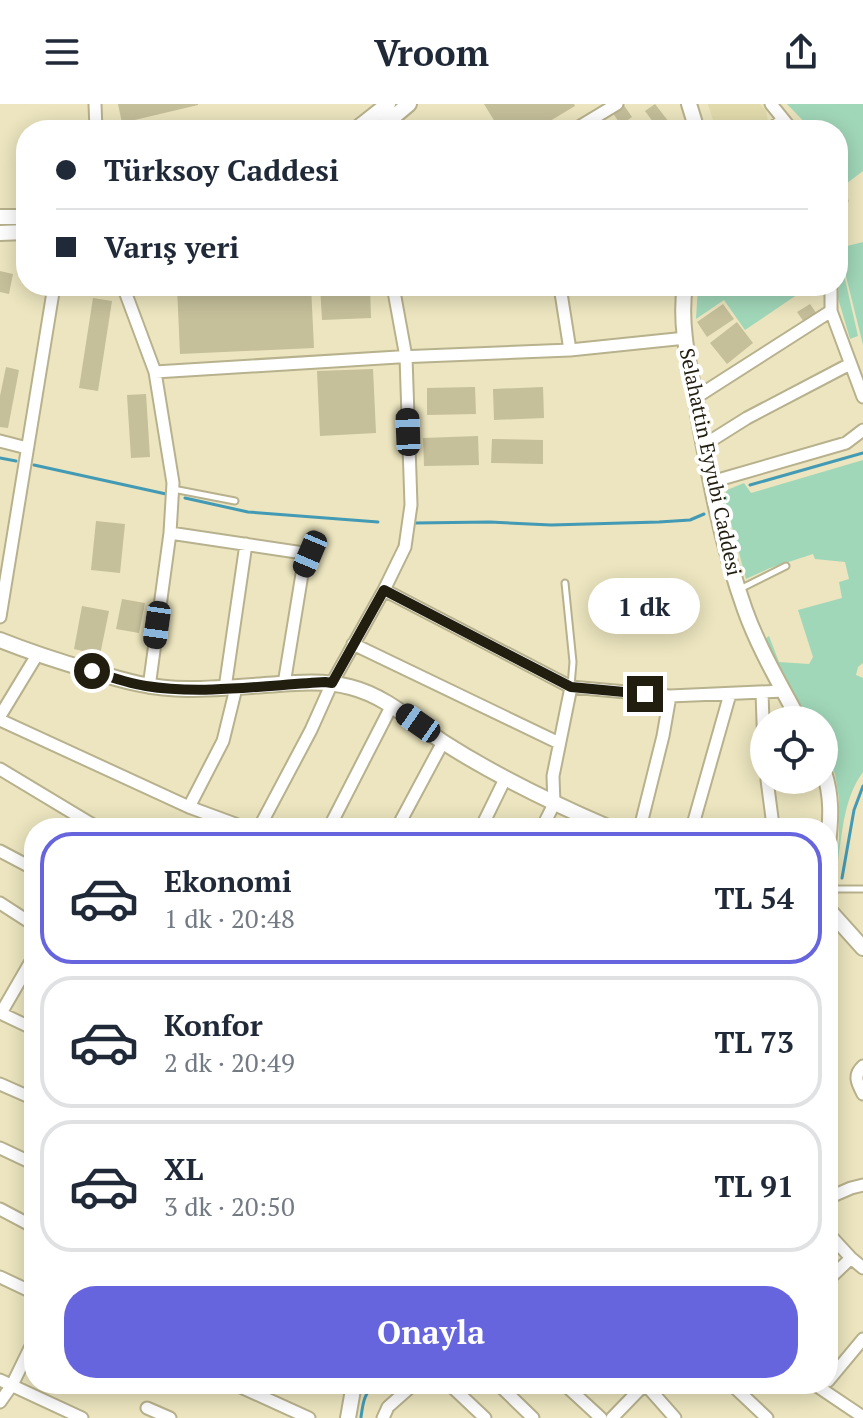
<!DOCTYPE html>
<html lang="tr">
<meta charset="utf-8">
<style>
:root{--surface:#fff;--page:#f2f2f3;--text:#1f2937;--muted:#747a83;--line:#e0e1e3;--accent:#6665de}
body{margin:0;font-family:"PT Serif",serif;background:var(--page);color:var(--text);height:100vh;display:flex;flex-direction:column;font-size:30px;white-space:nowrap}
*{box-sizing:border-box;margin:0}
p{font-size:26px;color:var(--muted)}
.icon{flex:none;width:44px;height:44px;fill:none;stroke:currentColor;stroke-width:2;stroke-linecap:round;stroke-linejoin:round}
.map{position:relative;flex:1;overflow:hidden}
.sheet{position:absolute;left:24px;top:714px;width:814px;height:576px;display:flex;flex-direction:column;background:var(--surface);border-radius:32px;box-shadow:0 4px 20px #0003}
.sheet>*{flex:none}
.hud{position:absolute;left:16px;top:16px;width:832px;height:176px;border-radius:32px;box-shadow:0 4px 20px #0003;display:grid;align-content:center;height:176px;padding:0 40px;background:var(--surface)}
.controls{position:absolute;left:750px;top:602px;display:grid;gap:16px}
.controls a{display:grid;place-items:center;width:88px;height:88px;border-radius:50%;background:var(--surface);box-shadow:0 4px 20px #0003;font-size:40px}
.end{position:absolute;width:36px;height:36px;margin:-18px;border:10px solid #211e10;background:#fff;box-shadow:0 0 0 4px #fff}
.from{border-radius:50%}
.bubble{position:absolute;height:56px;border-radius:28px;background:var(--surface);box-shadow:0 4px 20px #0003;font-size:26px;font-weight:800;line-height:56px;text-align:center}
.car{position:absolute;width:24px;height:48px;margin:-24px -12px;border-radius:10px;box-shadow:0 0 6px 2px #0007;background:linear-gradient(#222 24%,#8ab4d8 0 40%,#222 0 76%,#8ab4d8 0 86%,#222 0)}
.hud b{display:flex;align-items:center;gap:28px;height:76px;font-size:30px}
.hud b+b{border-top:2px solid var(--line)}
.hud i{width:20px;height:20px;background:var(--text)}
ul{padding:14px 0 0;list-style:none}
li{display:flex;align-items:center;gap:24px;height:132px;margin:0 16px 12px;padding:0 24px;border:4px solid var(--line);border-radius:32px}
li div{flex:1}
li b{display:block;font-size:30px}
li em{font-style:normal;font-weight:800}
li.selected{border-color:var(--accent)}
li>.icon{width:72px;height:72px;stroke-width:1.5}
.button{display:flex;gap:16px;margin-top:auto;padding:16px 40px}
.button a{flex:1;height:92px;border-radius:32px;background:var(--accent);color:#fff;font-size:32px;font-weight:800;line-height:92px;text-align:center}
header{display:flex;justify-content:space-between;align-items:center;height:104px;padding:0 40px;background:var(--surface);font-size:36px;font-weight:800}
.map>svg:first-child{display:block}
</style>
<header><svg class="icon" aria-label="menu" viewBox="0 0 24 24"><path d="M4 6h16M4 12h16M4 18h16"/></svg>Vroom<svg class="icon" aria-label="share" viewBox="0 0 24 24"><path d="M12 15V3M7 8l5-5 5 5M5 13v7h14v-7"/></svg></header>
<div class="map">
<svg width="863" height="1314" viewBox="0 0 863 1314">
<rect width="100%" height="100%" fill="#ece5bf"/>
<!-- built -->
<path fill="#e2dbad" d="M708 0H760L766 7 768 17 763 26H716Z"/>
<!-- green -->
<path fill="#a1d7b9" d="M787 0H863V67L842 83 838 78V26H812Z
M863 138V241L839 144Z
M840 153 858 232 850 235 838 194Z
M698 182H810L745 226 724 196 696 215Z
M863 356V559L858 563 856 571 863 574V668C842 696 842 736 836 770L834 769 839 735V694L835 670 824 644V616H809L780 567 765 535 769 532 779 558 809 560 813 553 798 506 842 494 839 478 849 475 845 458 815 455 813 450 770 464 746 475 724 393 727 386 744 379 751 389Z"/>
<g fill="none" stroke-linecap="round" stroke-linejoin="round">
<!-- stream -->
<path stroke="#429ab4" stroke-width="3" d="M0 354 16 357
M34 361 166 390
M750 381 863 349
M185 394 248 408 378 418
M415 419 490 418 551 421 659 418 690 416 704 410
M842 774 854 706 863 682
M361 1313C363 1299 364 1288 376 1280"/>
</g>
<!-- building -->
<path fill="#c5bf9a" d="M118 0H198V1L122 19Z
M484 0H574L575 2 535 26H500Z
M623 0 632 13 621 21 612 8Z
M655 0 669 18 659 26 645 7Z
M0 167 13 170 9 190 0 188Z
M189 182H311L314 244 180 250 177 183Z
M320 182H370L371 214 322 216Z
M93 194 112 197 98 287 79 284Z
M723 200 734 215 707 233 697 218Z
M810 200 817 210 804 218 797 208Z
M737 218 753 239 727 260 710 239Z
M6 263 19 266 8 324 0 323V292Z
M373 265 376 329 320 332 317 267Z
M475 283 476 310 427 311V284Z
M543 283 544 314 494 316 493 285Z
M146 290 150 353 131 354 127 291Z
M478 332 479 361 424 362 423 334Z
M492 335 543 336V360L491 359Z
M96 417 125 420 120 469 91 466Z
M122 495 145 499 139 529 116 525Z
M82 502 109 507 100 551 74 545Z"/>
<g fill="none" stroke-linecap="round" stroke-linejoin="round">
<defs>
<path id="service" d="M838 98 844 97
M173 385 235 397
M565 479 573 558 571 582
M740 485 786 462
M828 785H863"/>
<path id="minor" d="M95 0 96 26
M771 0 792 26
M574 26 617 0
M769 26 783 16
M123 182 155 268 173 379 170 429 149 583
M557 182 561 189 570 246
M831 182V207L863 293
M155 268 398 253 570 246 686 234
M695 294 831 207
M0 337 27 344
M704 341 747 314 850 260
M711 378 846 339 863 326
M170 429 310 450 302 470 284 580
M384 486 571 583 670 592 784 587
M0 513 54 182
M353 540 559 639
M225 584 246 440
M762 588 764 647
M0 612 37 551
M0 616 189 703 246 724
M0 665 98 724
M767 676 772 714
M189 703 223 637 236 584
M259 724 311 626 332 579 384 486 405 443 411 401 406 253 393 182
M329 724 392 601
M397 724 443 638
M481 724 505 675
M542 724 554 700 553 672 571 583
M640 724 663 632 670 592
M692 724 730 590
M0 747 34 765
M0 799 34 821
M0 909 34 925
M1 909 34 852
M863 962C853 971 857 979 863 990
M0 980 34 995
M0 1044 34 1060
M828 1094 851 1084 863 1081
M0 1105 34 1123
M828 1129 851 1154 863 1164
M0 1173 34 1189
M828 1176 851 1154
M0 1276 82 1314
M828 1277 863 1235
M234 1280 309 1314
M449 1280 485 1314
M498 1280 533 1314
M564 1280 601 1314
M645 1280 675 1314
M731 1280 767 1314
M814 1280 863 1313
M0 1298 12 1281 34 1236
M147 1304 170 1314
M383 1314 388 1303 414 1280
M612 1314 645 1280"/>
<path id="tertiary" d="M689 0 697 26
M685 182C679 219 689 261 696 298 708 367 721 439 745 506 759 545 780 580 799 616
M0 536C30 548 61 558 92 567 124 577 153 585 187 585 213 585 239 583 265 581 294 579 322 576 350 583 386 592 413 618 443 638 496 672 552 699 610 724
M824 668C832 692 831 714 828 740
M348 1314 354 1280"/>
<path id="secondary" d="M355 26 388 0
M378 26 409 0
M0 113H26
M0 129 26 128
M828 805 863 844"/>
</defs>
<!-- service casing -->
<use href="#service" stroke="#b7b18d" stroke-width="9"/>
<!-- minor casing -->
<use href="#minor" stroke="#b7b18d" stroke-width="15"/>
<!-- tertiary casing -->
<use href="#tertiary" stroke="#b7b18d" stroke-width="18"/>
<!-- secondary casing -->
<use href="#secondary" stroke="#b7b18d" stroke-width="18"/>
<!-- service -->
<use href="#service" stroke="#fff" stroke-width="5"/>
<!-- minor -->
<use href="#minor" stroke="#fff" stroke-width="11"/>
<!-- tertiary -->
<use href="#tertiary" stroke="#fff" stroke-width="14"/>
<!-- secondary -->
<use href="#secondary" stroke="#fff" stroke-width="14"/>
</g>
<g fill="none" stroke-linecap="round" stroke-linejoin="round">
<!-- route -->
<path stroke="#211e10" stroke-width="10" d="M92 567C110 573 127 579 146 582 202 591 269 581 325 578L332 579 384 486 571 583 645 590"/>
</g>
<g text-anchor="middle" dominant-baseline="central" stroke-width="8" stroke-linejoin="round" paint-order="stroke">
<!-- street labels -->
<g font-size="20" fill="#211e10" stroke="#fff">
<text transform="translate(711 358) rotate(78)">Selahattin Eyyubi Caddesi</text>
</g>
</g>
</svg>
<div class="controls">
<a><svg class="icon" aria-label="locate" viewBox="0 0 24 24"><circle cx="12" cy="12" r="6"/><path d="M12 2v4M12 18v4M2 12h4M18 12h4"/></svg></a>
</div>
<i class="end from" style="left:92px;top:567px"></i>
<i class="end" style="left:645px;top:590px"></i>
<div class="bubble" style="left:588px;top:474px;width:112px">1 dk</div>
<i class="car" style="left:408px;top:328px;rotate:358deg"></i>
<i class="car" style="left:310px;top:450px;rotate:203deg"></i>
<i class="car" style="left:157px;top:521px;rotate:188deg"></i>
<i class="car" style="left:418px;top:619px;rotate:305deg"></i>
<div class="hud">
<b><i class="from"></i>Türksoy Caddesi</b>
<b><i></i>Varış yeri</b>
</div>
<section class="sheet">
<ul>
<li class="selected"><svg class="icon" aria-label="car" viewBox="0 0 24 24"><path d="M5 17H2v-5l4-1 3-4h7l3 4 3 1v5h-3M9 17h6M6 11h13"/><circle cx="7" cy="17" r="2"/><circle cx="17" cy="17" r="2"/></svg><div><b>Ekonomi</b><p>1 dk · 20:48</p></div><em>TL 54</em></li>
<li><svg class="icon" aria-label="car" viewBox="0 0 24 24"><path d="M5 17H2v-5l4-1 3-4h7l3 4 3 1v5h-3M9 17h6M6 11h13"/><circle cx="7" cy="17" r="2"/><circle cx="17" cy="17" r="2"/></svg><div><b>Konfor</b><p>2 dk · 20:49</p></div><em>TL 73</em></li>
<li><svg class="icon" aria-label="car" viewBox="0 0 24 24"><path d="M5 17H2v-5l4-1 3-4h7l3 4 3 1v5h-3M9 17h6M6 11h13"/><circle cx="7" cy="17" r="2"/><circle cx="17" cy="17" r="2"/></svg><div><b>XL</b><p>3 dk · 20:50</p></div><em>TL 91</em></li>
</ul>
<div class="button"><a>Onayla</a></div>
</section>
</div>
